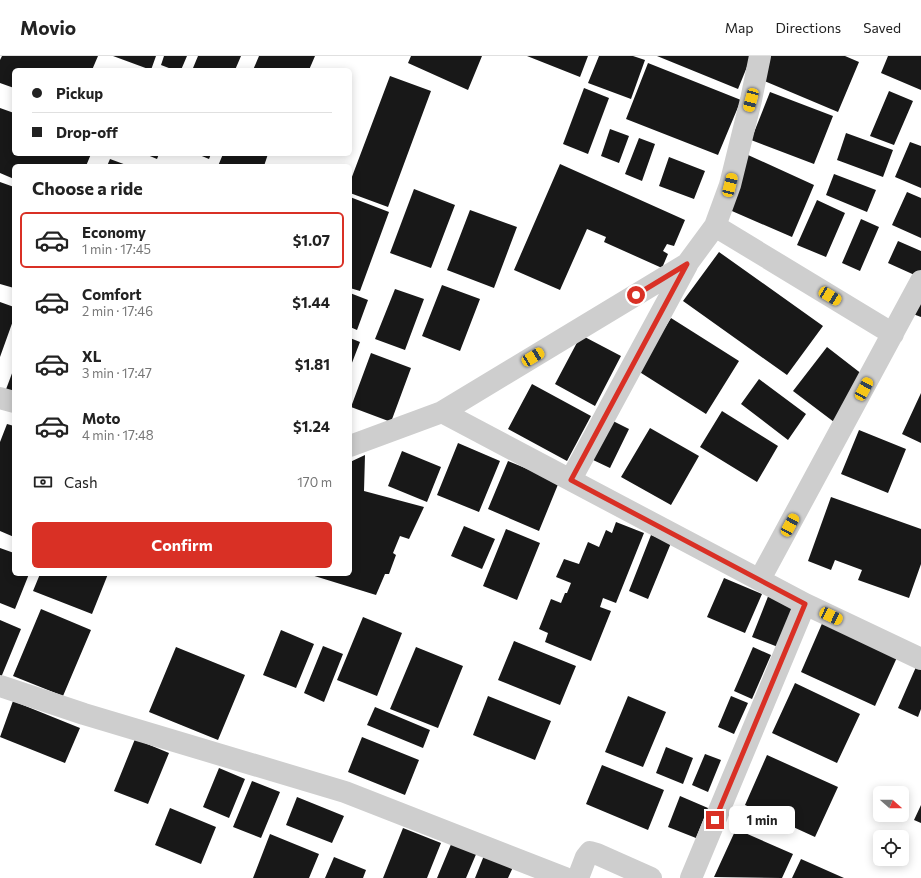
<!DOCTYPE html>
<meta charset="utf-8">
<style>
:root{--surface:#fff;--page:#f6f6f6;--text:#222;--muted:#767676;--line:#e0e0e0;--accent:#d93025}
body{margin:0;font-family:Commissioner,sans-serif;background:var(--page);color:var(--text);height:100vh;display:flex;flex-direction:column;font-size:15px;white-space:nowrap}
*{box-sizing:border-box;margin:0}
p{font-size:13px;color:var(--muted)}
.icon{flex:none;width:22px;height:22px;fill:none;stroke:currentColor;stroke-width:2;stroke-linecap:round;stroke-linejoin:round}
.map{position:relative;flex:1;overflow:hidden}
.drawer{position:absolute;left:12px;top:108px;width:340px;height:412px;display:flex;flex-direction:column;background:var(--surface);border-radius:6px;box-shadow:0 2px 10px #0003}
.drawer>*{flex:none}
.top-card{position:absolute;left:12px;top:12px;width:340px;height:88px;border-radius:6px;box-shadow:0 2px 10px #0003;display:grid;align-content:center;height:88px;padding:0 20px;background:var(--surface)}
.needle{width:26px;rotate:111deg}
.controls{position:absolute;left:873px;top:730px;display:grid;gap:8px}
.controls a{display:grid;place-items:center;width:36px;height:36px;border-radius:6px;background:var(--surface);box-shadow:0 2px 10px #0003;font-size:20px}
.end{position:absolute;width:18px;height:18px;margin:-9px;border:5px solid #d93025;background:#fff;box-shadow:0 0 0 2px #fff}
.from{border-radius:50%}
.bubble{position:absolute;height:28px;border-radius:6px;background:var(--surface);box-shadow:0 2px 10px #0003;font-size:13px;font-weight:700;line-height:28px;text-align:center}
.car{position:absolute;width:12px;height:24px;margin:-12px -6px;border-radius:5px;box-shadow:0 0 3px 1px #0007;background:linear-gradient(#f5c518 24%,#345 0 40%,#f5c518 0 76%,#345 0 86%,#f5c518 0)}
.top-card b{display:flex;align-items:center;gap:14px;height:38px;font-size:15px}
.top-card b+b{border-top:1px solid var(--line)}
.top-card i{width:10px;height:10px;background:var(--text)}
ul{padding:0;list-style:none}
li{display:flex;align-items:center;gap:12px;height:56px;margin:0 8px 6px;padding:0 12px;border:2px solid transparent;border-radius:6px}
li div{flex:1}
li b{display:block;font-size:15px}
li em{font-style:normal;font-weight:700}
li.selected{border-color:var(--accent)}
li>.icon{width:36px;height:36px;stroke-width:1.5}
h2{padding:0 20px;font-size:18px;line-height:48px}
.pay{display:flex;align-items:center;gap:10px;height:44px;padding:0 20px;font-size:15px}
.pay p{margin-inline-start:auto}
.action{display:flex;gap:8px;margin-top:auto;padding:8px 20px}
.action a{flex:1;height:46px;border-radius:6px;background:var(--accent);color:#fff;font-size:16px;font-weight:700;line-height:46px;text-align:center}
header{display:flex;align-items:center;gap:24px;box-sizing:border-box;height:56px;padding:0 20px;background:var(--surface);border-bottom:1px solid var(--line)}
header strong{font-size:19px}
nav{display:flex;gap:22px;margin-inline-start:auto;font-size:14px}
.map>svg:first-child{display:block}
</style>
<header>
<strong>Movio</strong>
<nav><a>Map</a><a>Directions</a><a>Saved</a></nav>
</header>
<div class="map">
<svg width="921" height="822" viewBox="0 0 921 822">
<rect width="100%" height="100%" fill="#fff"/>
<!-- building -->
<path fill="#181818" d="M2 0H98L92 14H14V32L0 27V4Z
M113 0H156L151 14Z
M164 0H187L181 14H174L161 9Z
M198 0H241L235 14H198L193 12Z
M259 0H315L309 14H253Z
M411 0H482L468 34 408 7Z
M527 0H588L580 21Z
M599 0H633L645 4 631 43 588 27Z
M657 0H749L751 1 738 33Z
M767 0H845L859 6 838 56 757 22Z
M888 0H921V34L881 17Z
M648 7 741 44 718 99 626 63Z
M390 20 431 35 388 151 350 137V126Z
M584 32 609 42 588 98 563 88Z
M889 35 913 45 894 89 870 80Z
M770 36 833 60 814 108 751 84Z
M0 52 14 57V98H91L86 110H14V123L0 117Z
M610 73 629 80 619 107 601 100Z
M846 77 893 94 883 121 837 104Z
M639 82 655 88 642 125 625 118Z
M910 86 921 90V132L895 121Z
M145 98H159L157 103Z
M197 98H211L209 103Z
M223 98H268L264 110H218Z
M748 99 814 129 792 181 725 152Z
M669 101 705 115 694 143 659 130Z
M110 103 129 110H107Z
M560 108 685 164 674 190 667 188 663 195 668 198 662 212 604 186 606 181 587 173 560 234 514 214Z
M834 118 876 134 867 156 826 139Z
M0 126 14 131V232L0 228Z
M414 133 455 149 431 212 390 197Z
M907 136 921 142V182L892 169Z
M350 141 389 156 360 235 350 232Z
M817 144 845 157 826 201 797 189Z
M470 154 517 171 494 232 447 214Z
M861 163 879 171 860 215 842 207Z
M898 185 921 195V217L919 221 888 207Z
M719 196 823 270 787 319 683 245Z
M442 229 480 243 460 295 422 280Z
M395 233 424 243 405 294 375 283Z
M350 237 368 244 357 274 350 271Z
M921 238V261L913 258Z
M0 246 14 251V262L0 301Z
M671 262 739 305 706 358 638 315Z
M581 279 621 300 595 350 555 328Z
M350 282 360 286 350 312Z
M827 291 867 322 834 366 793 335Z
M371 297 411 312 391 366 351 351Z
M14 312V339L5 336Z
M759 323 806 358 788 384 741 348Z
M532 328 591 360 567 405 508 373Z
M921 337V387L902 378Z
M722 355 778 390 757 426 700 391Z
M611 364 629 373 610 412 591 403Z
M7 368 14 370V481L0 475V386Z
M650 372 699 400 671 449 621 421Z
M859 374 906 393 888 437 841 418Z
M458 387 500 405 479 456 437 439Z
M402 395 441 411 427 446 388 430Z
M365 399 364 435 424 451 409 483 400 480 393 497 396 499 389 518H385L376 539 308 518H350V406Z
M508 405 559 426 539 475 488 453Z
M831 441 921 473V508L909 542 858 524 862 514 835 504 831 514 808 505Z
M616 466 644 477 616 547 603 542 600 551 611 555 591 605 545 586 548 577 539 573 551 543 561 547 565 537H567L571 527 556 521 564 503 579 508 588 486 599 491 606 474 612 477Z
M464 470 495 483 482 513 451 500Z
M506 473 540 487 517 544 483 530Z
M651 479 671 487 648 543 629 535Z
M0 492 14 497V518H29L15 553 0 547Z
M40 518H108L92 558 33 535Z
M724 522 762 538 745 577 707 561Z
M769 538 795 549 778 591 752 581Z
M41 553 91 574 63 640 13 620Z
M363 561 402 577 377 640 337 624Z
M824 563 899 597 875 650 801 616Z
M0 564 21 573 0 624Z
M281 574 314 588 296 632 263 619Z
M514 585 576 610 560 649 498 624Z
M323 590 343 598 324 646 304 637Z
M176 591 245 619 218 684 149 656Z
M416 591 463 610 438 672 390 653Z
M753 591 771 599 752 643 734 635Z
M916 611 921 613V653L918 661 898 652Z
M795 627 860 658 837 707 772 677Z
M488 640 551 665 535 704 473 679Z
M628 640 666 656 643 711 605 696Z
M731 640 748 647 734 678 718 671Z
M13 645 80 672 65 707 0 681Z
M375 651 430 674 423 692 367 669Z
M362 681 419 704 405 739 348 716Z
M135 683 169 697 148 748 114 735Z
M666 691 693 702 683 728 656 717Z
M705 698 721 704 708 736 692 729Z
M767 699 838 731 815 781 745 749Z
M602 709 664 734 648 774 586 748Z
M219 712 245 723 229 762 203 751Z
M252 725 280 736 261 782 233 771Z
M680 740 708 752 696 782 668 771Z
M297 741 344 760 332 787 286 769Z
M921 749V767L914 764Z
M170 752 216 771 201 808 155 789Z
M403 772 441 787 427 822H383Z
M736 773 793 798 782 822 714 821Z
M270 778 319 798 309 822H253Z
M452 786 477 796 466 822H437Z
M485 797 514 809 508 822H475Z
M334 801 366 814 363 822H325Z
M801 803 844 822H792Z"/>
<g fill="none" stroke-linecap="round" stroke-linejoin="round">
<!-- minor -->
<path stroke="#cecece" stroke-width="22" d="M715 170 893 278
M0 342 14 346
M442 356 805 548 691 822
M350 390 442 356 687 208 715 170 730 129 751 44 760 0
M571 423 687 209
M760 523 921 225
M805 548 921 603
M0 630 84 658 345 736 565 822
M578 822 586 801 590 796 597 798 651 822"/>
</g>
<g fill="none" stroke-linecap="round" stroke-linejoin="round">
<!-- route -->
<path stroke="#d93025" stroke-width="5" d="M636 239 687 208 571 424 805 548 715 764"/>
</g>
</svg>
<div class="controls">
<a><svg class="needle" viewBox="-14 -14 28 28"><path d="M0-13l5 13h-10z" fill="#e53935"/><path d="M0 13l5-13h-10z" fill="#767676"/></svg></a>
<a><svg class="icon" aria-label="locate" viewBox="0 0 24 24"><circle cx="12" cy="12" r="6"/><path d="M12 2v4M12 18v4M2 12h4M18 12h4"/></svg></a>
</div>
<i class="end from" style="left:636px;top:239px"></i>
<i class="end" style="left:715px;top:764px"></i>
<div class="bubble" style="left:729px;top:750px;width:66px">1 min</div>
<i class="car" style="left:751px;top:44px;rotate:195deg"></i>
<i class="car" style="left:730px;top:129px;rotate:14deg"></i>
<i class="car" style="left:830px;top:240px;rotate:121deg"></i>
<i class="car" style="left:533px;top:301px;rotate:59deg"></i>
<i class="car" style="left:864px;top:333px;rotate:28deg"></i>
<i class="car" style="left:790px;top:469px;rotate:29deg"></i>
<i class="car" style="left:831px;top:560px;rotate:115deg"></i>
<div class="top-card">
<b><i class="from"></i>Pickup</b>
<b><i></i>Drop-off</b>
</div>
<section class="drawer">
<h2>Choose a ride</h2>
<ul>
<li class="selected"><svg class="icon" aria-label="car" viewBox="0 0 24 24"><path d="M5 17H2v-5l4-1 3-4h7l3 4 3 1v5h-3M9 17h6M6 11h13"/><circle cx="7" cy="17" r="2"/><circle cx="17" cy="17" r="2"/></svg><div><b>Economy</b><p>1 min · 17:45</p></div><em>$1.07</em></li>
<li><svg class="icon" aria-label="car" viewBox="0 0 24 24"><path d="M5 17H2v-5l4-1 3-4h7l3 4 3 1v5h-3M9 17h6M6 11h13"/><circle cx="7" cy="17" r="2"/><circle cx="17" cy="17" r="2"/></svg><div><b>Comfort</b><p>2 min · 17:46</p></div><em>$1.44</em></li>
<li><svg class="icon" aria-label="car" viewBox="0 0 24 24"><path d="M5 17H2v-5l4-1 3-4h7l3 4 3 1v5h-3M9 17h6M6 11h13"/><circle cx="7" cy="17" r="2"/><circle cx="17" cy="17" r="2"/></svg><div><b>XL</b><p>3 min · 17:47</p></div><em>$1.81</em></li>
<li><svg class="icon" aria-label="car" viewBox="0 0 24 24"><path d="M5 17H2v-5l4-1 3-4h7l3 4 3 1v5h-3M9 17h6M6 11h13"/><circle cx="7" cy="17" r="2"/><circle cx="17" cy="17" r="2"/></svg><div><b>Moto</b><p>4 min · 17:48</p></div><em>$1.24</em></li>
</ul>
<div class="pay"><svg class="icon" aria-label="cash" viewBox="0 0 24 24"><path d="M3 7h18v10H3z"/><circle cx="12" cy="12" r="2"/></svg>Cash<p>170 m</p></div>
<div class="action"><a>Confirm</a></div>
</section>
</div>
